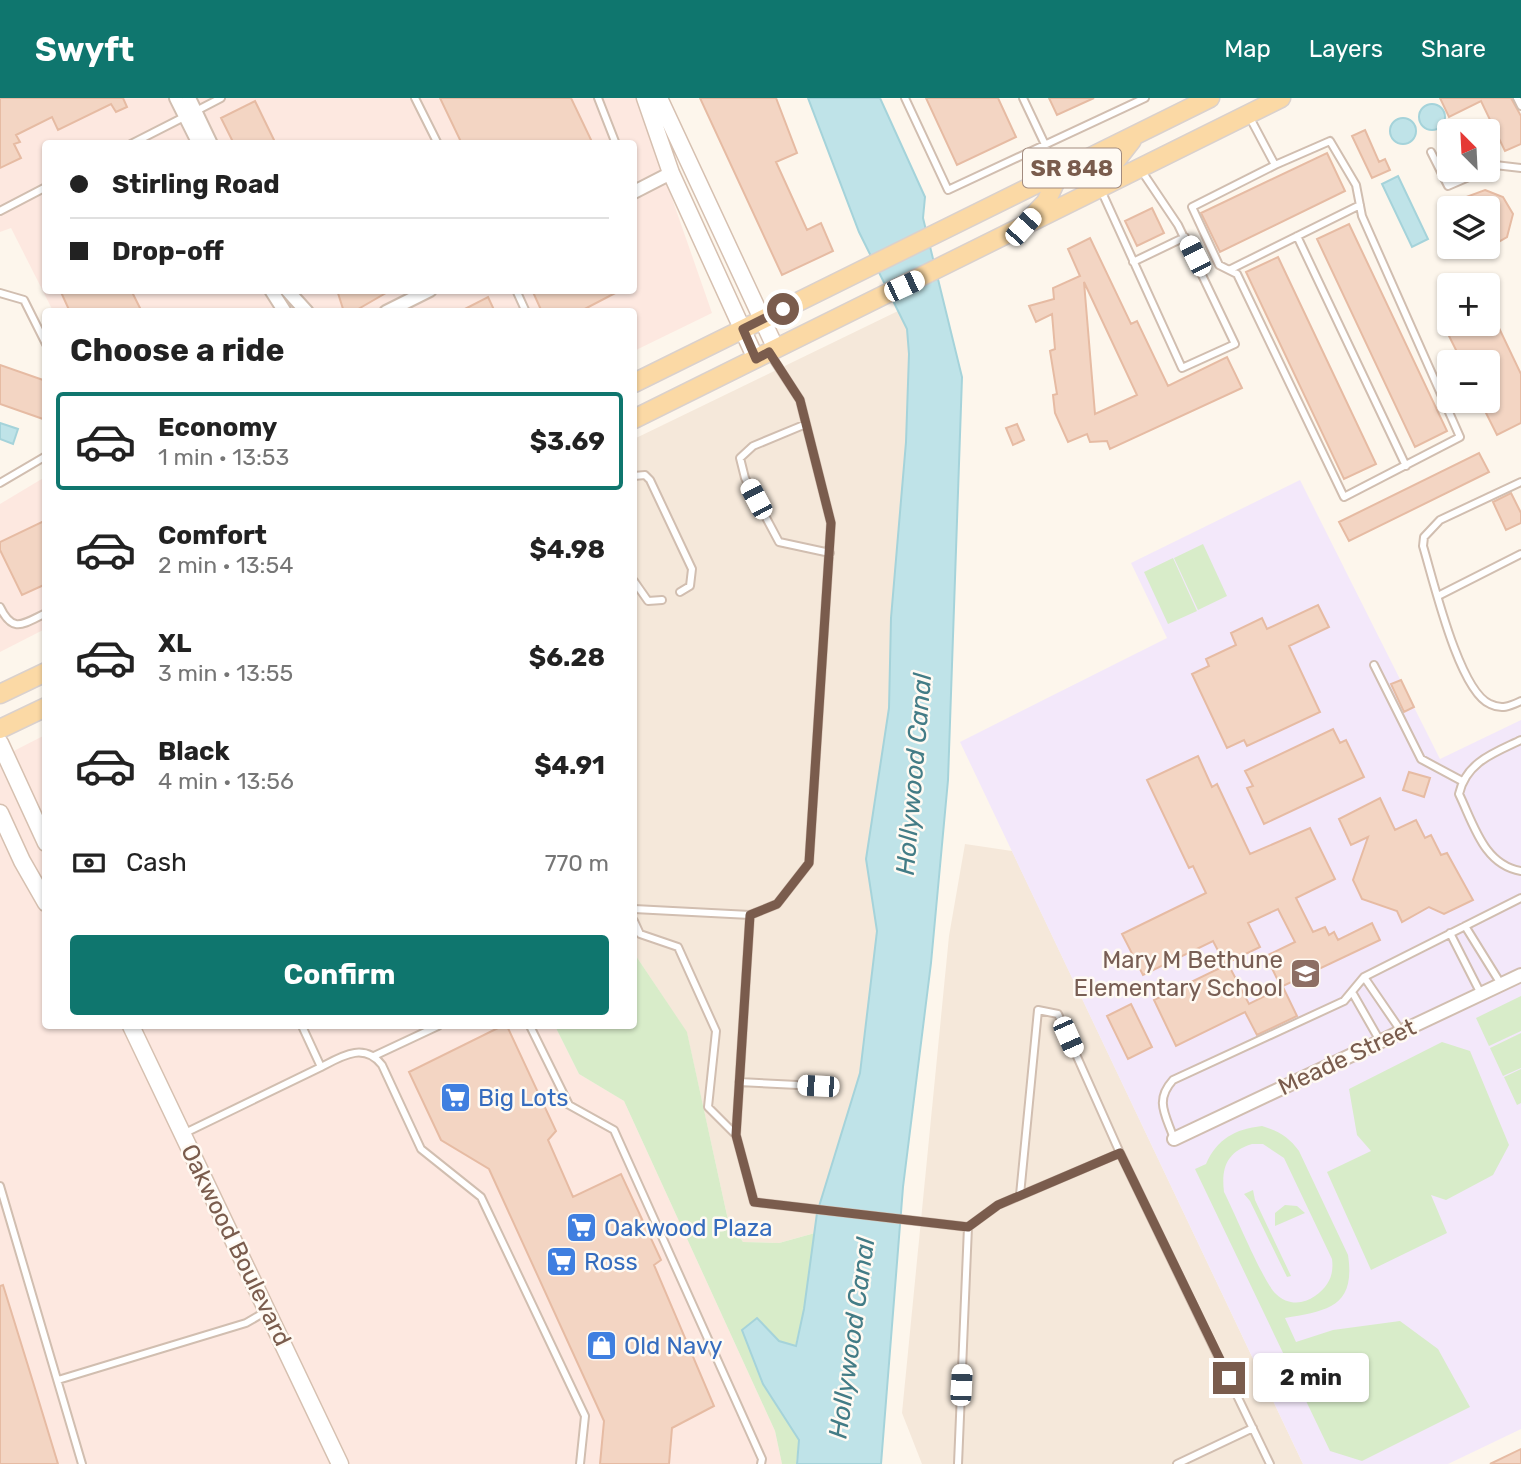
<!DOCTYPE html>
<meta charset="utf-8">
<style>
:root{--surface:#fff;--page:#f2f2f2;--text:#222;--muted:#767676;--line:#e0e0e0;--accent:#0f766e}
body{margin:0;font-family:Rubik,sans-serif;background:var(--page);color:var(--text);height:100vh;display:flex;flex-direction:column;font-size:26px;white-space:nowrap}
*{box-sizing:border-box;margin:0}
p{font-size:23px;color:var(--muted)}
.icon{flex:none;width:38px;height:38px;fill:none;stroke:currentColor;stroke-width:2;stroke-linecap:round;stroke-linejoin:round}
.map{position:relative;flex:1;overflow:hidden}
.drawer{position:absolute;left:42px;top:210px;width:595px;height:721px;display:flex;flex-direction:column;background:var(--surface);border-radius:7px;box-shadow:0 2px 5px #0004}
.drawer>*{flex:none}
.banner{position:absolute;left:42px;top:42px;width:595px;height:154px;border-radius:7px;box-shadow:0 2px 5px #0004;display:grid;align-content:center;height:154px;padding:0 28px;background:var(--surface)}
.needle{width:46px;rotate:336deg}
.controls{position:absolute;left:1437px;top:21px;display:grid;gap:14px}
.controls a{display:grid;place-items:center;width:63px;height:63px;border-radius:7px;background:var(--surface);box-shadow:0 2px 5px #0004;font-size:35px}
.end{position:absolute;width:32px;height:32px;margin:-16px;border:9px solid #7a5c4d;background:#fff;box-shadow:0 0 0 4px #fff}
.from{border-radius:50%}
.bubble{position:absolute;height:49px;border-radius:7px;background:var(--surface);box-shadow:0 2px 5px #0004;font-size:23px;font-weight:700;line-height:49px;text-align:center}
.car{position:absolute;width:21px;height:42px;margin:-21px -10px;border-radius:9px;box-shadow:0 0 5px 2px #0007;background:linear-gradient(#fff 24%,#345 0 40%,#fff 0 76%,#345 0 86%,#fff 0)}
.banner b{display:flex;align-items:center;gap:24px;height:66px;font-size:26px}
.banner b+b{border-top:2px solid var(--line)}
.banner i{width:18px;height:18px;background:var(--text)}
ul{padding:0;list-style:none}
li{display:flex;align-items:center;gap:21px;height:98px;margin:0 14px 10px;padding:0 14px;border:4px solid transparent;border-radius:7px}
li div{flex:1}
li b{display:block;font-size:26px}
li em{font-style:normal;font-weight:700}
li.current{border-color:var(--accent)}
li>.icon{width:63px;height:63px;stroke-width:1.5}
h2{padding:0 28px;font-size:32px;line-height:84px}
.pay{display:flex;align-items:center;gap:18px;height:77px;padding:0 28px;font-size:26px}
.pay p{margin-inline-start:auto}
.primary-button{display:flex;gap:14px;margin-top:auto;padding:14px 28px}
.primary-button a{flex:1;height:80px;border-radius:7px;background:var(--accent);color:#fff;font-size:28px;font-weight:700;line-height:80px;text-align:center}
header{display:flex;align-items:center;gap:42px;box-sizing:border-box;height:98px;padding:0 35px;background:var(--accent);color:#fff}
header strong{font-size:33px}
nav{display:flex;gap:38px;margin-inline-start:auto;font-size:24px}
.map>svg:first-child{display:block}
</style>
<header>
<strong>Swyft</strong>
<nav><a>Map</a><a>Layers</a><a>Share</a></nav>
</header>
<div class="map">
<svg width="1521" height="1366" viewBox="0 0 1521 1366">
<rect width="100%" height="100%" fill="#fdf6ec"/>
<!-- residential -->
<path fill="#f5e8da" d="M898 213 907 231 909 256 906 344 891 520 889 610 866 761 877 833 860 975 817 1115 815 1135 779 1145 743 1144 728 1122 687 935 634 855V341Z
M965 746 1012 753 1303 1366H922L902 1315 949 838Z"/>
<!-- commercial -->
<path fill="#fde8e0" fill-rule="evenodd" d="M0 0H637L712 215 634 253V214L53 213 11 130 0 134ZM46 46H634V192H46Z
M45 379V531L0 554V406Z
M45 637 46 928H555L579 976 624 1003 775 1333 782 1366H0V660Z"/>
<!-- education -->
<path fill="#f3e8fa" d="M1300 382 1440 661 1521 622V1331L1448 1366H1303L960 644 1167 540 1131 465Z"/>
<!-- green -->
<path fill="#d8ecc9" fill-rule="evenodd" d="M1203 446 1227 498 1198 512 1174 460Z
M1173 460 1197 513 1168 526 1144 474Z
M634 855 687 934 728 1122 743 1144 779 1145 815 1135 804 1211 795 1249 779 1243 757 1220 763 1286 799 1342 796 1366H782L775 1333 624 1003 579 976 555 928H634Z
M1521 898V933L1489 948 1476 920Z
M1521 935V970L1503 978 1490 950Z
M1442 944 1470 953 1509 1047 1493 1077 1446 1102 1431 1097 1447 1135 1371 1172 1327 1074 1371 1053 1357 1037 1349 991Z
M1521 971V1005L1517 1007 1504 979Z
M1262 1028C1279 1033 1289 1039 1299 1053L1348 1157C1356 1209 1327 1213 1285 1220L1296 1244 1333 1232 1400 1223 1438 1251 1470 1309 1362 1363 1330 1353 1195 1071 1206 1066C1217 1041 1235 1031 1262 1028ZM1252 1046H1263L1284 1060 1332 1161C1334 1177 1329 1188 1315 1198 1303 1207 1287 1207 1276 1196 1264 1186 1234 1113 1224 1094 1221 1069 1227 1054 1252 1046Z
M1253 1092 1255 1102 1291 1178 1287 1179 1250 1103 1244 1096Z
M1285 1107 1297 1108 1305 1115 1275 1128V1115Z"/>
<!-- water -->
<path fill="#bfe3e8" stroke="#a5d3da" stroke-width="2" d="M808 0H880L925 99 923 120 962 279 948 682 931 865 903 1089 881 1366H797L799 1342 763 1286 742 1232 757 1220 779 1243 796 1248 804 1211 817 1115 860 975 877 833 866 761 889 610 891 520 906 344 909 256 907 231 859 134Z
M1419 19a13 13 0 1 1 26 0a13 13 0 1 1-26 0Z
M1390 33a13 13 0 1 1 26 0a13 13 0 1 1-26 0Z
M1398 78 1428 141 1412 149 1382 86Z
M0 325 18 331 13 346 0 341Z"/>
<!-- building -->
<path fill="#f3d5c3" stroke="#e6bba3" stroke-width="2" fill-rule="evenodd" d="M0 0H123L127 9 116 14 111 6 58 32 52 19 16 37 20 44 14 46 21 60 0 70Z
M440 0H571L593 46H462Z
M700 0H776L797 55 776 64 807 132 821 125 833 153 782 177Z
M926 0H998L1016 39 957 67Z
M1049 0H1094L1057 17Z
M1440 0H1511L1521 18V46L1505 53 1481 3 1449 19Z
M255 3 274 42 268 46H234L221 20Z
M1365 32 1379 64 1385 61 1390 72 1372 80 1352 38Z
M1327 55 1345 93 1220 154 1201 115Z
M1485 92 1503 99 1513 116 1507 139 1488 150V110H1455L1466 99Z
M1152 110 1164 135 1137 148 1125 123Z
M1349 126 1447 333 1415 349 1317 141Z
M1090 140 1131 226 1137 223 1168 288 1227 259 1242 290 1110 351 1107 343 1090 344 1087 336 1068 344 1055 315 1053 297 1057 296 1050 253 1055 251 1052 216 1036 224 1029 208 1054 201 1053 190 1080 178 1068 151ZM1084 184 1137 297 1095 316Z
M1278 159 1376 366 1344 381 1246 174Z
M60 192H131L142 214H70Z
M337 192H391L353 214H344Z
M532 192H621L579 214H542Z
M488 199 495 214H459Z
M1488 207 1521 276V325L1497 337 1480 303H1488V264H1462L1443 226H1488Z
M0 267 46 283V322L0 306Z
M1017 326 1024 342 1013 347 1006 330Z
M1479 355 1489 374 1349 443 1339 424Z
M1511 395 1521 415V425L1506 432 1493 404Z
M46 422V486L22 497 0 452V444Z
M1318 507 1329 529 1289 548 1320 614 1247 648 1244 642 1227 650 1192 576 1209 568 1206 561 1236 547 1231 535 1262 520 1267 531Z
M1401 582 1414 609 1404 614 1391 586Z
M1333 631 1340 645 1346 642 1364 679 1264 726 1247 690 1253 688 1245 673Z
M1198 658 1212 689 1217 686 1250 756 1310 730 1335 781 1296 800 1313 834 1325 829 1329 837 1334 834 1338 842 1372 825 1380 842 1281 889 1266 858 1295 844 1278 811 1248 825 1260 849 1225 866 1213 843 1143 877 1122 836 1206 795 1193 768 1189 770 1147 682Z
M1409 674 1430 680 1424 699 1403 692Z
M1380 700 1395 732 1416 722 1425 740 1431 737 1441 757 1447 755 1473 802 1444 816 1429 809 1402 824 1397 813 1362 801 1353 782 1368 739 1351 747 1339 721Z
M1228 866 1249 906 1283 889 1297 918 1257 937 1245 914 1176 948 1154 902Z
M1131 906 1152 949 1128 961 1107 918Z
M502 928H507L556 1033 548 1042 573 1099 621 1076 661 1162 654 1167 714 1308 672 1330 669 1366H600L604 1323 489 1071 441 1042 409 974Z
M3 1187 33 1284 58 1366H0V1188Z
M1521 1351V1366H1490Z"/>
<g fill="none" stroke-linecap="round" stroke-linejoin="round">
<defs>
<path id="lane" d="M415 0 438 46
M598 0 616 46
M905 0 948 92 1145 0
M1023 0 1058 74
M1517 0 1521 8
M196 13 221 0
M1249 18 1275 67 1192 109 1219 167 1237 176 1344 399 1460 339 1362 118 1356 87 1330 43 1275 67
M131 46 186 18
M1431 54 1448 88 1485 72
M1488 71 1495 67 1521 70
M1101 92 1182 270 1235 246 1178 127 1141 72
M0 113 46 89
M1297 138 1406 368
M1133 164 1185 139
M1229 172 1360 107
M516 192 526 214
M0 195 24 202 46 246
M806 326 753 348 740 360 745 380 779 444 830 455
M634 378 645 377 650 382 692 471 690 488 680 494
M1521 384 1440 422 1424 439 1423 448C1433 481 1459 593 1490 606 1502 612 1510 608 1521 603
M0 385 46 358
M634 483 648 503 662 502
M1438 498 1521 456
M0 509C13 536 23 526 46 515
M1374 567 1421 661 1462 683
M1521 642C1494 655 1466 664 1459 696 1474 727 1484 767 1521 773
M634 811 750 817 777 806 809 765 831 425 800 302 770 256
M634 823 640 836 678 849 716 933 708 1009 736 1037 750 817
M1465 828 1501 886
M1450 835 1481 896
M1364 879 1401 933
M1352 894 1380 943
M530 928 569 1007 614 1032 762 1361 761 1366
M374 958 438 928
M321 969C342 958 364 944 382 967L421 1051 481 1099 585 1318 580 1366
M739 984 818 988
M185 1035 321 969 302 928
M736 1037 754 1104 968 1129 998 1107 1120 1055 1270 1366
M1174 1041C1166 1017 1154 1003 1173 982L1344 903 1364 879 1521 800
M0 1088 82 1366
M1020 1097 1038 912 1058 916 1120 1055
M58 1282 246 1225 265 1214
M958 1366 968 1129
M1177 1366 1253 1330"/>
<path id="street" d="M176 0 199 46
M189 0 211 46
M634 94 671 75
M271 192 285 214
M287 192 307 214
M386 214 430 192
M1174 1041 1521 877"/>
<path id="secondary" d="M645 0 671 75 756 261
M659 0 776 251
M0 645 46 745
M0 715 22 763 46 805
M131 928 340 1366"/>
<path id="primary" d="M1100 90 1107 74 1132 42
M1030 121 1046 104 1059 76
M634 285 1210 0
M634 321 1281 0
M0 596 46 574
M0 631 46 609"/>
</defs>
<!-- lane casing -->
<use href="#lane" stroke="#d1beb0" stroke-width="10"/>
<!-- street casing -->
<use href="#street" stroke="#d1beb0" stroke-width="16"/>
<!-- secondary casing -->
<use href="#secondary" stroke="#d6c0b0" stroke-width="19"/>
<!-- primary casing -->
<use href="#primary" stroke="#dad1cd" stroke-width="21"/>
<!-- lane -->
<use href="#lane" stroke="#fff" stroke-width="6"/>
<!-- street -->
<use href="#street" stroke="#fff" stroke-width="12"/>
<!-- secondary -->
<use href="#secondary" stroke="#fff" stroke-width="16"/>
<!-- primary -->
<use href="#primary" stroke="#fbd9a5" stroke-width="18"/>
</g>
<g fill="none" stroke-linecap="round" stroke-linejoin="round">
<!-- route -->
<path stroke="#7a5c4d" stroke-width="9" d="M783 211 743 231 756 261 769 254 800 302 831 425 809 765 777 806 750 817 736 1037 754 1104 968 1129 998 1107 1120 1055 1229 1280"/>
</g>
<!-- icons -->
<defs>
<symbol id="school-square" viewBox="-11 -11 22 22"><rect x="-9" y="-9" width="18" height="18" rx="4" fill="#8d6e63" stroke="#fffaf3"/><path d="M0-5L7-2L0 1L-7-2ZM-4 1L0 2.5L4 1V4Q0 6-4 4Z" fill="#fff"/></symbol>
<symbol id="supermarket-square" viewBox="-11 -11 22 22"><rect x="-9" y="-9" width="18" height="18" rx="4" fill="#3f7fe0" stroke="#fffaf3"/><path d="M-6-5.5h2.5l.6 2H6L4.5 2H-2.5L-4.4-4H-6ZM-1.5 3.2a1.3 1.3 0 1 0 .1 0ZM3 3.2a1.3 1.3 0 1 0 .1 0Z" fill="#fff"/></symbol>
<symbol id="shop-square" viewBox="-11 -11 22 22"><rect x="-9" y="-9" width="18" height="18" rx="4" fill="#3f7fe0" stroke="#fffaf3"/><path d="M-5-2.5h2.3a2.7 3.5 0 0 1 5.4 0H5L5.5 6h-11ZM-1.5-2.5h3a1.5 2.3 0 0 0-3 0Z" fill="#fff"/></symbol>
</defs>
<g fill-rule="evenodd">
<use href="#school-square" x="1288" y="858" width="35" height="35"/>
<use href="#supermarket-square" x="438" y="982" width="35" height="35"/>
<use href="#supermarket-square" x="564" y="1112" width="35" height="35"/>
<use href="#supermarket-square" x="544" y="1146" width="35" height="35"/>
<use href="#shop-square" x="584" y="1230" width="35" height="35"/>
</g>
<g text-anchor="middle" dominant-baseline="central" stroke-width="5" stroke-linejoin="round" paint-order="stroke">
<!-- shield labels -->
<rect fill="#fffaf3" stroke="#a28b7f" stroke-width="2" x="1023" y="50.5" width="98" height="39" rx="5"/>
<g font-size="23" font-weight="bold" fill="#7a5c4d">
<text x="1072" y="70">SR 848</text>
</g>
<!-- education labels -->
<g font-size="24" fill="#785e54" stroke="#fffaf3" text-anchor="end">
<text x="1283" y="862">Mary M Bethune<tspan x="1283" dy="28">Elementary School</tspan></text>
</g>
<!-- street labels -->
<g font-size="24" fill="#7a5c4d" stroke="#fffaf3">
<text transform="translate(1347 959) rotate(-25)">Meade Street</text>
<text transform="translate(236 1147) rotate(64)">Oakwood Boulevard</text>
</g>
<!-- shop labels -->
<g font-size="24" fill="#366cbe" stroke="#fffaf3" text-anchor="start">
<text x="478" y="1000">Big Lots</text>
<text x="604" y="1130">Oakwood Plaza</text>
<text x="584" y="1164">Ross</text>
<text x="624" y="1248">Old Navy</text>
</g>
<!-- water labels -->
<g font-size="26" font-style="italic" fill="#437c86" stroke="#fffaf3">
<text transform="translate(914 676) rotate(-85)">Hollywood Canal</text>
<text transform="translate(852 1240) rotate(-82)">Hollywood Canal</text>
</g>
</g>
</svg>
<div class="controls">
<a><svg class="needle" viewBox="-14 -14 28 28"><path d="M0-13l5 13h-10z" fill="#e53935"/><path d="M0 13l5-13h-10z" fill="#767676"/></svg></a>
<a><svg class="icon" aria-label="layers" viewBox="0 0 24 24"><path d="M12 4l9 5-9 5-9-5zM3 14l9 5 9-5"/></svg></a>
<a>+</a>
<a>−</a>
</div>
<i class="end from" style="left:783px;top:211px"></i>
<i class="end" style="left:1229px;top:1280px"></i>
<div class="bubble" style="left:1253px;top:1255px;width:116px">2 min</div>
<i class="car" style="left:1023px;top:129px;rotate:42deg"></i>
<i class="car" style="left:1195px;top:158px;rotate:333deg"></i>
<i class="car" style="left:904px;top:188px;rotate:65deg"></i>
<i class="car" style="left:756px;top:401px;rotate:332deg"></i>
<i class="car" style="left:1068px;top:939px;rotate:156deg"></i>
<i class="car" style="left:818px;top:988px;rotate:273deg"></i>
<i class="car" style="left:961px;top:1287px;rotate:3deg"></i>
<div class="banner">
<b><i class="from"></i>Stirling Road</b>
<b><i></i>Drop-off</b>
</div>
<section class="drawer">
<h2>Choose a ride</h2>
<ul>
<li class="current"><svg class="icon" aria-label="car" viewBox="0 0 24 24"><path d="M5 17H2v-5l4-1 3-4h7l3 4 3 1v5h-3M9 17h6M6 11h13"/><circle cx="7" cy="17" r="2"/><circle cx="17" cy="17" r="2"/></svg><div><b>Economy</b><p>1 min · 13:53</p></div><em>$3.69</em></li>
<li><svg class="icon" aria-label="car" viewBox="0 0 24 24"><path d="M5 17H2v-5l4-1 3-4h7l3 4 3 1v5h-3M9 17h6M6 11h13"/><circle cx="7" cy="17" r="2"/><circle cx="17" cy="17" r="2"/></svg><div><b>Comfort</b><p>2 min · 13:54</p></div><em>$4.98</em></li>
<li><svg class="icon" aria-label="car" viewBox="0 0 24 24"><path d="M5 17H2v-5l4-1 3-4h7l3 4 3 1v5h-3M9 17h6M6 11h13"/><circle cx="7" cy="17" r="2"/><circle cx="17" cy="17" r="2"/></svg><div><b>XL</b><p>3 min · 13:55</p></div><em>$6.28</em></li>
<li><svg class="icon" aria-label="car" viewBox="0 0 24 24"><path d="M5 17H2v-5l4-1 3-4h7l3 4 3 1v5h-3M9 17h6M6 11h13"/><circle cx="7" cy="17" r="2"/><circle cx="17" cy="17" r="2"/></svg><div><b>Black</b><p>4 min · 13:56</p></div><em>$4.91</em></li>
</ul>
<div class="pay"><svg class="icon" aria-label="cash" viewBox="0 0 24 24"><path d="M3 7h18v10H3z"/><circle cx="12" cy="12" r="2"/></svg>Cash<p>770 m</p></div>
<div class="primary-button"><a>Confirm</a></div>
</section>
</div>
